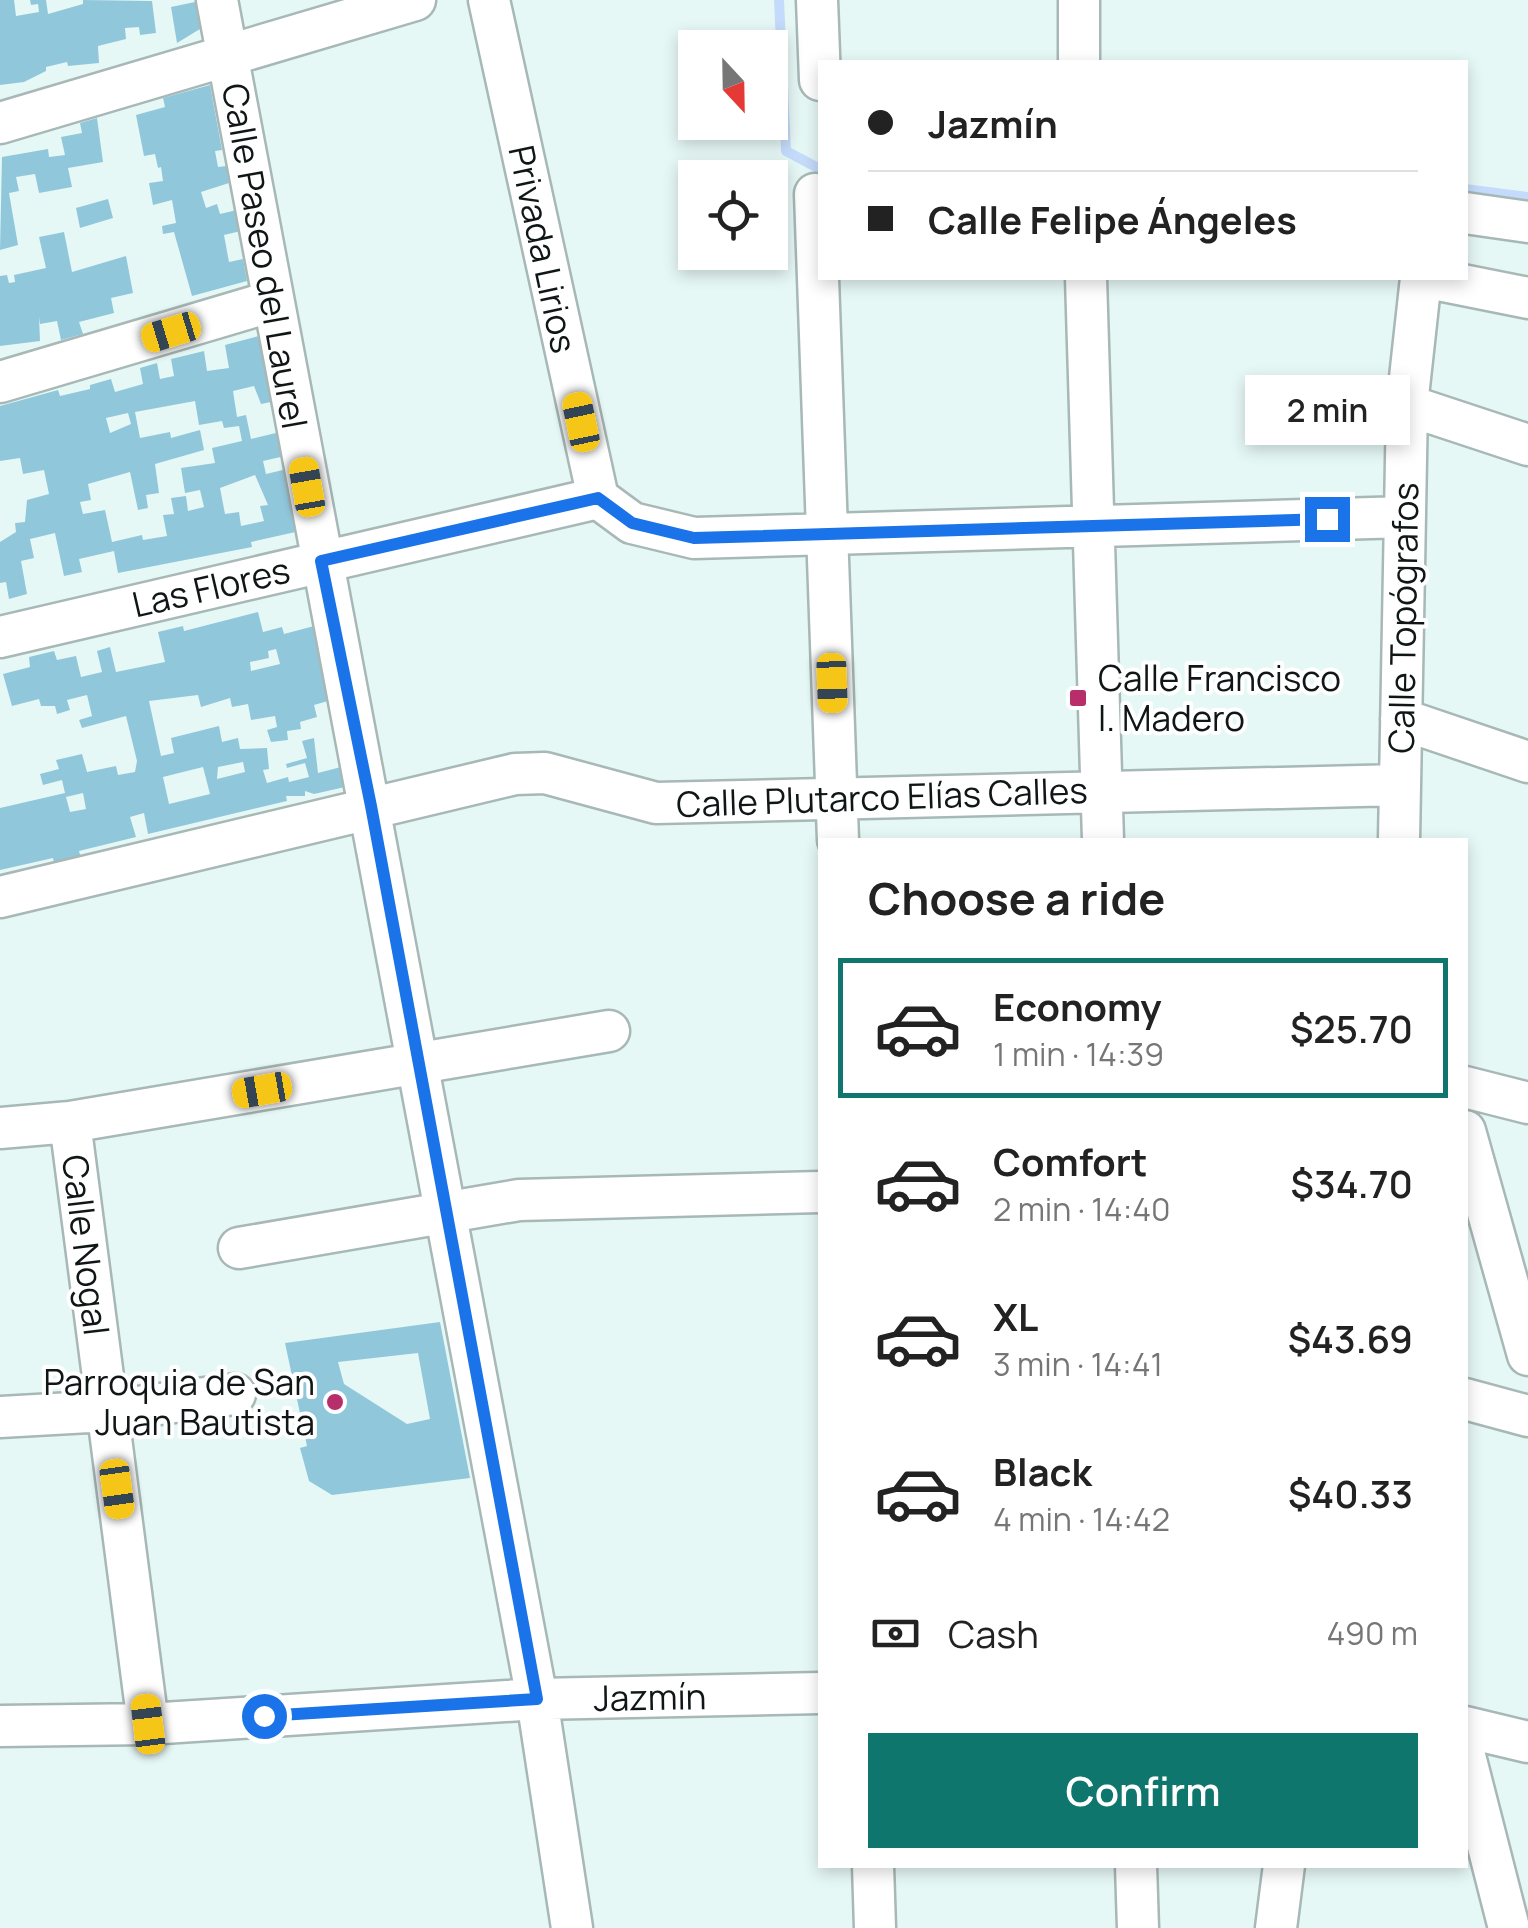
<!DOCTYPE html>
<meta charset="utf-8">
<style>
:root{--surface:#fff;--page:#f6f6f6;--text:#222;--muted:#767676;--line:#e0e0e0;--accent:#0f766e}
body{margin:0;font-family:Manrope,sans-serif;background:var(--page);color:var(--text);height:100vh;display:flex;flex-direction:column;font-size:38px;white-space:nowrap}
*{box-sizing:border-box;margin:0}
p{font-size:32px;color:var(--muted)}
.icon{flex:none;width:55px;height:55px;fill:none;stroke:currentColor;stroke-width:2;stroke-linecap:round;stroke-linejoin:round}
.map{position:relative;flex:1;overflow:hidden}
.panel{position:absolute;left:818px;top:838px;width:650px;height:1030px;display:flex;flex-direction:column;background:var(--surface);border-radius:0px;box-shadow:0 5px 15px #0003}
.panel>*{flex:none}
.hud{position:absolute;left:818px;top:60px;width:650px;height:220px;border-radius:0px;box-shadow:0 5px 15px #0003;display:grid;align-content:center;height:220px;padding:0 50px;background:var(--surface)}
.needle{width:65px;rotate:158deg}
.buttons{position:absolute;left:678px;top:30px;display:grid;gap:20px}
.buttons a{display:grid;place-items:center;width:110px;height:110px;border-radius:0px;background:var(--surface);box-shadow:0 5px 15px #0003;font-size:50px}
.end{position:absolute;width:45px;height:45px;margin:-22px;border:12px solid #1a73e8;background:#fff;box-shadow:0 0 0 5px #fff}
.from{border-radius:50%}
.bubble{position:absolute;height:70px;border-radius:0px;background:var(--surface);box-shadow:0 5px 15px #0003;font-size:32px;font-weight:600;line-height:70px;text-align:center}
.car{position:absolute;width:30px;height:60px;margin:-30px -15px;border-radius:12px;box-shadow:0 0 8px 2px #0007;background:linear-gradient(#f5c518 24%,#345 0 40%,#f5c518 0 76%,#345 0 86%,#f5c518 0)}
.hud b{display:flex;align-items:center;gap:35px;height:95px;font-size:38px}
.hud b+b{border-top:2px solid var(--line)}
.hud i{width:25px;height:25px;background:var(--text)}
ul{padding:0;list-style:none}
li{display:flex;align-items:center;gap:30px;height:140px;margin:0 20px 15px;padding:0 30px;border:5px solid transparent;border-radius:0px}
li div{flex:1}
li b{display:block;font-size:38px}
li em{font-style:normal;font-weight:600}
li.on{border-color:var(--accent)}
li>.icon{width:90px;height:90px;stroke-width:1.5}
h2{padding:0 50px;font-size:45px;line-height:120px}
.pay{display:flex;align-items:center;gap:25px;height:110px;padding:0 50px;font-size:38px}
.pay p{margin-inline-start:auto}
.button{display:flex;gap:20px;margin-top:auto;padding:20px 50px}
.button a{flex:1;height:115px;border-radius:0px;background:var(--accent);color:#fff;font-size:40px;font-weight:600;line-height:115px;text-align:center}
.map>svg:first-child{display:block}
</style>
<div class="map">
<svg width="1528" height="1928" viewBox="0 0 1528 1928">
<rect width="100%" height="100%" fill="#e6f8f6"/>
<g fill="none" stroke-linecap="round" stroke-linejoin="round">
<!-- stream -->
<path stroke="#c5dbfb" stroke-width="10" d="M779 0 786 151 820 169
M1465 189 1528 197"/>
</g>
<!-- building -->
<path fill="#91c7db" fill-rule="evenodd" d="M0 0H14L16 16 39 12 38 4 31 5 30 0H46L48 14 83 4V0L152 1 156 33 140 35 139 27 125 28 126 39 98 46 99 63 68 66 67 62 46 67V71L24 82 0 85Z
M195 2 200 29 177 43 171 7Z
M210 85 222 150 215 151 218 167 226 166 229 183 201 192 206 208 217 204 220 214 241 209 245 230 224 235 229 262 243 259 247 281 192 296 174 232 163 234 162 226 176 223 172 200 153 205 149 183 163 181 161 167 158 168 155 154 144 156 136 115 165 107 163 98Z
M97 118 103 162 68 168 72 187 39 193 35 174 16 177 19 191 9 193 18 245 0 250 2 157 48 149 49 157 65 155 61 137 82 133 80 123Z
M108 199 113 218 80 228 76 208Z
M64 232 72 272 126 256 133 293 111 298 114 313 79 322 83 334 61 340 57 321 40 324 39 317 40 341 0 346V276L7 275 9 283 15 282 14 275 46 268 39 237Z
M259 336 271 402 261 404 254 386 233 391 237 417 246 415 251 439 280 432 285 456 263 461 266 474 287 469 300 531 251 542 252 547 118 573 114 551 79 559 82 572 64 576 55 533 30 539 34 558 21 561 27 594 9 599 6 582 0 583V542L16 532 15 523 25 522 27 500 49 494 44 470 23 474 20 458 0 461V406L58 390 60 396 90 389V385L111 379 115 392 143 384 140 368 157 363 160 379 174 376 171 359 204 351 207 371 229 368 225 345ZM195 401 199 425 222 421 224 428 239 426 242 441 212 448 215 463 181 468 185 493 200 490 204 507 188 511 186 496 171 498 174 514 163 515 167 536 143 540 142 535 112 542 105 510 83 514 80 502 91 500 88 484 130 472 138 510 148 508 146 495 159 493 155 464 204 450 200 430 171 438 170 432 140 438 135 412ZM128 413 131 424 110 433 106 418ZM255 475 268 505 260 506 264 521 241 526 239 512 225 514 220 488Z
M258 612 263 632 282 627 284 634 314 626 328 701 314 705 317 717 300 722 301 729 287 731 288 740 271 742 267 730 277 727 275 716 251 720 248 704 232 707 230 698 201 707 198 695 149 701 161 756 174 753 171 738 219 726 222 742 238 738 240 749 267 748 269 769 263 770 267 783 288 777 289 782 309 777 305 763 287 768 286 764 307 758 302 741 314 738 318 773 341 767 345 787 314 794 305 791V796H286L287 801 148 834 144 813 130 817 136 837 79 851 81 858 54 864 53 858 0 870V808L65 793 62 780 43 785 40 774 59 769 56 760 82 754 87 772 116 766 118 775 135 772 137 761 126 716 82 728 79 720 92 716 87 695 67 700 70 710 57 714 55 706H41L39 699 12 706 3 674 30 667 29 657 54 651 57 660 76 656 81 677 102 672 97 651 110 647 116 672 165 662 158 632 183 626 184 631ZM276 649 280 664 251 671 250 662 269 658 268 651ZM243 762 245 772 217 779 218 767ZM203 767 210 794 169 804 163 777ZM83 793 86 809 70 812 66 797Z
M440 1322 470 1478 332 1495 309 1481 300 1448 307 1446 285 1343ZM418 1353 430 1419 407 1424 344 1384 338 1362Z"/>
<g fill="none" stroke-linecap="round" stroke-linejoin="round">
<defs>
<path id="minor" d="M217 0 537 1699 572 1928
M489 0 598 498
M817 0 820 80
M1079 62V0
M0 123 415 0
M815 194 838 840
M1465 213 1528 222
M1086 278 1103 840
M1428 278 1528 298
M0 382 273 301
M1407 405 1528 445
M598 498 632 523 694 538 1405 517
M0 637 598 498
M1401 719 1528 762
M1399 840 1407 405 1421 278
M0 897 515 774 545 773 656 803 1400 785
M1465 1087 1528 1103
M70 1122 148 1724
M0 1128 70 1122 609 1031
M1465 1131 1528 1355
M239 1248 519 1200 820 1192
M1465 1399 1528 1416
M0 1417 107 1411 235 1394
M0 1726 148 1724 537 1699 820 1693
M1465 1727 1528 1742
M1465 1756 1509 1928
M873 1865 875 1928
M1136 1865 1138 1928
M1276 1928 1284 1865"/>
</defs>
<!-- minor casing -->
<use href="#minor" stroke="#a7b8b6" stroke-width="45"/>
<!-- minor -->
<use href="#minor" stroke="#fff" stroke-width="40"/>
</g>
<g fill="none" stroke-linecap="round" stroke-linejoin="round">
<!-- route -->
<path stroke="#1a73e8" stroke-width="12" d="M264 1716 537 1699 371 806 321 561 598 498 632 523 694 538 1327 519"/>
</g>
<!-- markers -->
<g fill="#b82e6a" stroke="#fff" stroke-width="4">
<rect x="1068" y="688" width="20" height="20" rx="5"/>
<circle cx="335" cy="1402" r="10"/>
</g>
<g text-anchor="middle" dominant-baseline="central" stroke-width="8" stroke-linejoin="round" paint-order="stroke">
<!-- street labels -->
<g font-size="35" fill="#101616" stroke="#fff">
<text transform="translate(543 249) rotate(78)">Privada Lirios</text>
<text transform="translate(265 256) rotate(80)">Calle Paseo del Laurel</text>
<text transform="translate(211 587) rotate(-13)">Las Flores</text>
<text transform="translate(1403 618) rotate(-89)">Calle Topógrafos</text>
<text transform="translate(882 797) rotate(-2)">Calle Plutarco Elías Calles</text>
<text transform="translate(86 1245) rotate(83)">Calle Nogal</text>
<text transform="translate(650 1697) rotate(-1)">Jazmín</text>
</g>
<!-- poi labels -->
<g font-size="35" fill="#101616" stroke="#fff" text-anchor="start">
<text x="1098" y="678">Calle Francisco<tspan x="1098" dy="40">I. Madero</tspan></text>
<text x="315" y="1382" text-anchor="end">Parroquia de San<tspan x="315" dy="40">Juan Bautista</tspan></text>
</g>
</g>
</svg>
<div class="buttons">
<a><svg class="needle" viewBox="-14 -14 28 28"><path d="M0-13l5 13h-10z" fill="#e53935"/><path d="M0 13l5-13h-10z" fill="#767676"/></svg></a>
<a><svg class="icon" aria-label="locate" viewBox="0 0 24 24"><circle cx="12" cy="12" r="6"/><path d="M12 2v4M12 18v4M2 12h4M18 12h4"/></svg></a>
</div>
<i class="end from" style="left:264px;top:1716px"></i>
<i class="end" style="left:1327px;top:519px"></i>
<div class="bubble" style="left:1245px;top:375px;width:165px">2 min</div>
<i class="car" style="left:171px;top:332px;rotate:253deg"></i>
<i class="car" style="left:581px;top:422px;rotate:348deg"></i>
<i class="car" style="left:307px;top:487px;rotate:350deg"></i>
<i class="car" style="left:832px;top:683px;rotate:178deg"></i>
<i class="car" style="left:262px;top:1090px;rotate:260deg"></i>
<i class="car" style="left:117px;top:1489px;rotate:172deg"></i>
<i class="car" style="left:148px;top:1724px;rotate:353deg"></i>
<div class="hud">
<b><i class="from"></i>Jazmín</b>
<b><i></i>Calle Felipe Ángeles</b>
</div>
<section class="panel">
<h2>Choose a ride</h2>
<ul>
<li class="on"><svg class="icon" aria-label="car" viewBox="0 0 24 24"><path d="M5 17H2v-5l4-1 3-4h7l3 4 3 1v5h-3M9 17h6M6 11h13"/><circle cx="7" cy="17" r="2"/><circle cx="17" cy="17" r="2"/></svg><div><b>Economy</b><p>1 min · 14:39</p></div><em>$25.70</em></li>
<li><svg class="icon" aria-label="car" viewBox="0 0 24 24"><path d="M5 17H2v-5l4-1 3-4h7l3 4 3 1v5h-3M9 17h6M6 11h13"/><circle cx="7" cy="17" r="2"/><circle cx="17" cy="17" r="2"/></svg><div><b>Comfort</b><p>2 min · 14:40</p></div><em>$34.70</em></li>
<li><svg class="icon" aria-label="car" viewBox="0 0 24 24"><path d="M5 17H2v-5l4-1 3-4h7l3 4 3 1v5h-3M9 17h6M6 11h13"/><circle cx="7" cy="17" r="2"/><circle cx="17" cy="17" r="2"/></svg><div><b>XL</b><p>3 min · 14:41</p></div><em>$43.69</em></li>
<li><svg class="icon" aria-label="car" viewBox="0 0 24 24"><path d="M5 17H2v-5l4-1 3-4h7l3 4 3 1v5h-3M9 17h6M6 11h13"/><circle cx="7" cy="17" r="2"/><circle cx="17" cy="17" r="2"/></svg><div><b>Black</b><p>4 min · 14:42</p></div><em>$40.33</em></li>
</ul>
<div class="pay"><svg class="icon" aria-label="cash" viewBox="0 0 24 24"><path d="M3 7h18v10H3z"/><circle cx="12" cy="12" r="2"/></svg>Cash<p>490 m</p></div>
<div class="button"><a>Confirm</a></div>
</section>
</div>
